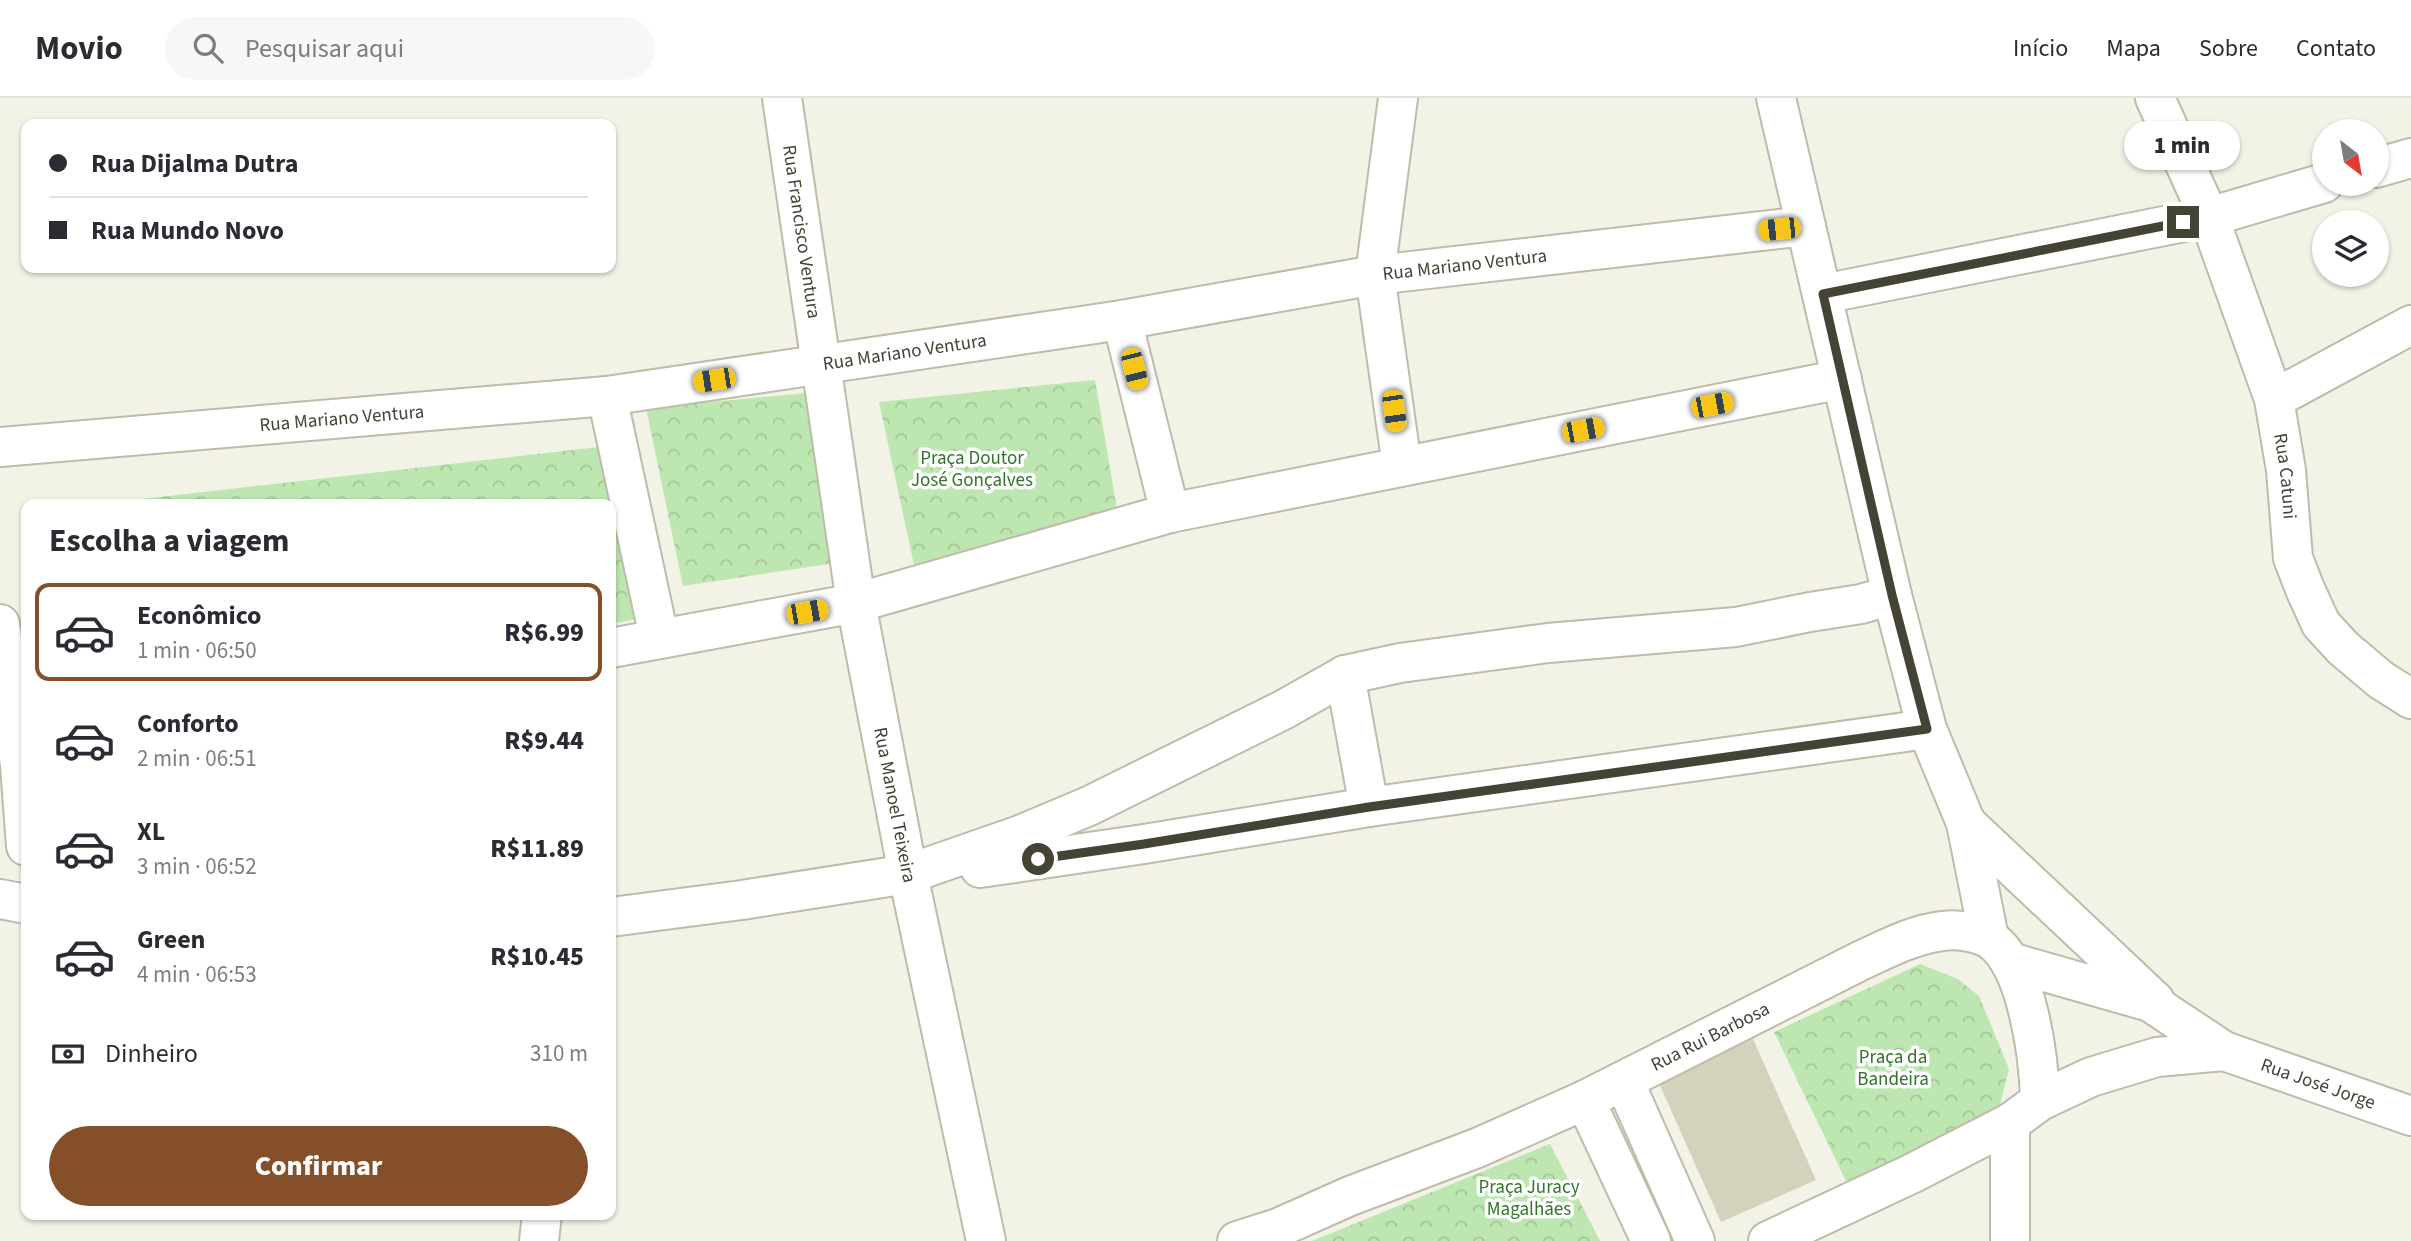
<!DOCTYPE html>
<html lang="pt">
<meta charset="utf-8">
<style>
:root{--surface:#fff;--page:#f7f7f7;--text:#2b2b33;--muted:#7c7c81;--line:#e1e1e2;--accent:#854f29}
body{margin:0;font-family:"Source Sans 3",sans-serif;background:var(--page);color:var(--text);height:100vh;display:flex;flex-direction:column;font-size:26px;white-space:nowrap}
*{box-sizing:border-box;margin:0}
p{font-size:23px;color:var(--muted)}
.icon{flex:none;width:38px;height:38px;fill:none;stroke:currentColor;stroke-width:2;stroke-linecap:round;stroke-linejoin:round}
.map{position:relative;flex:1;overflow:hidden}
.side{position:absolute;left:21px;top:401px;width:595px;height:721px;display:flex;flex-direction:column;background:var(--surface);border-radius:14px;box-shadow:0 2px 5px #0004}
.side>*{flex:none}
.top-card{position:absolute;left:21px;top:21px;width:595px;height:154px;border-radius:14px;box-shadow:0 2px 5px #0004;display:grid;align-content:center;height:154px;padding:0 28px;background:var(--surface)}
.needle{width:46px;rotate:149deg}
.buttons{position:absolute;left:2312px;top:21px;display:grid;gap:14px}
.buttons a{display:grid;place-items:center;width:77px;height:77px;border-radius:50%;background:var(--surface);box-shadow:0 2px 5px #0004;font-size:35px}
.end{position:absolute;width:32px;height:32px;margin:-16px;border:9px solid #454335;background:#fff;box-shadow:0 0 0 4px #fff}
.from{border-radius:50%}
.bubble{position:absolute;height:49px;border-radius:24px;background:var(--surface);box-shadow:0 2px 5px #0004;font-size:23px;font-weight:800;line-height:49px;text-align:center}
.car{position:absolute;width:21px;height:42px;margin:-21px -10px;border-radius:9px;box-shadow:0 0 5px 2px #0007;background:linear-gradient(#f5c518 24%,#345 0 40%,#f5c518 0 76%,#345 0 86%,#f5c518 0)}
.top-card b{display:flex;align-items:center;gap:24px;height:66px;font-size:26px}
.top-card b+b{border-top:2px solid var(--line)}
.top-card i{width:18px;height:18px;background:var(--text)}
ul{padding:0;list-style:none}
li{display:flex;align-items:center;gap:21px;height:98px;margin:0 14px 10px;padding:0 14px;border:4px solid transparent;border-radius:14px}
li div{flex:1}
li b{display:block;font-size:26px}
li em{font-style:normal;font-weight:800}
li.on{border-color:var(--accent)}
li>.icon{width:63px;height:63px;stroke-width:1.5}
h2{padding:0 28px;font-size:32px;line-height:84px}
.pay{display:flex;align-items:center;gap:18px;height:77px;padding:0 28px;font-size:26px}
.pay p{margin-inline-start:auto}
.primary-button{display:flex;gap:14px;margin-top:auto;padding:14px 28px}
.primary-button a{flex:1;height:80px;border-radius:42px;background:var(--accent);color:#fff;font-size:28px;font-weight:800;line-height:80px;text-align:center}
header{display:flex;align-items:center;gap:42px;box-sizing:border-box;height:98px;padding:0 35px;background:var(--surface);border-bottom:2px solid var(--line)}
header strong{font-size:33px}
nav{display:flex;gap:38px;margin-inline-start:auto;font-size:24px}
.search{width:490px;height:63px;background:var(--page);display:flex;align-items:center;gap:18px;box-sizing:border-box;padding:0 24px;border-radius:38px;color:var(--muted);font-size:26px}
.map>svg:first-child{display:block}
</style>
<header>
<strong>Movio</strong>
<div class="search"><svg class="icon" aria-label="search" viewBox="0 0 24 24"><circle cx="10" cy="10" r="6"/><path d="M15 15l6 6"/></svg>Pesquisar aqui</div>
<nav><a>Início</a><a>Mapa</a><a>Sobre</a><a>Contato</a></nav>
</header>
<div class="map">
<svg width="2411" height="1143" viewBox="0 0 2411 1143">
<defs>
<pattern id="park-crowns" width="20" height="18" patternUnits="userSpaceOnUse" patternTransform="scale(1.75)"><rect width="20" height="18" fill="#bee6b0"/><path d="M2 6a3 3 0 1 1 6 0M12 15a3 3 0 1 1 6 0" fill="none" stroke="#a5c698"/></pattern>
</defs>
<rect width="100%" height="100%" fill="#f2f2e6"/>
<!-- park -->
<path fill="url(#park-crowns)" d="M1095 282 1117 411 914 467 879 304Z
M806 295 848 463 683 488 646 310Z
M608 348 642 520 611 526V406H98Z
M1920 866 1958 881 1979 898 2009 971 1999 1011 1847 1085 1774 934Z
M1550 1046 1600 1143H1312Z"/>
<!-- building -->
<path fill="#d4d1bc" d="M1753 941 1816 1082 1721 1124 1658 983Z"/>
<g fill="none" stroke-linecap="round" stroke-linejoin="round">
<defs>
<g id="minor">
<path id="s1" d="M782 0 856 505 908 776 986 1143"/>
<path d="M1398 0 1375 177 1402 368"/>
<path d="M1776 0 1892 497 1927 631 1966 725 1989 840"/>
<path id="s2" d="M2155 0 2209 119 2274 301 2286 372 2293 460 2305 491 2321 526 2343 550 2381 582 2411 601"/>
<path d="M2376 70 2411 60"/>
<path d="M1823 196 2209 119 2324 85"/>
<path d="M1122 222 1170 415"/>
<path d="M607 298 659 539"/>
<path d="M2274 301 2411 227"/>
<path id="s3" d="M0 349 607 298 1122 222 1375 177 1806 128"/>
<path d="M0 526 20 667 26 748"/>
<path d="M611 550 856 505 1170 415 1842 281"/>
<path d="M1345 577 1369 709"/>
<path d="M1966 725 2155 903"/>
<path d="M980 770 1144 746 1369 709 1927 631"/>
<path d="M0 801 26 806"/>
<path d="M611 819 742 802 908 776 1020 737 1089 708 1283 612 1345 577 1400 565 1548 545 1736 529 1810 514 1861 506 1892 497"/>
<path id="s4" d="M2010 864 2150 904 2224 953 2411 1018"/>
<path d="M1624 983 1695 1143"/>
<path d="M1585 1002 1651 1143"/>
<path d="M2040 1003 2091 979 2157 959 2224 953"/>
<path d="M539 1143 542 1116"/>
<path id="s5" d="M1237 1143 1278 1130 1350 1098 1477 1050 1585 1002 1862 862C1888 850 1915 836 1943 833 1957 831 1979 834 1991 842 2028 868 2039 961 2040 1003L2010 1025 1911 1076 1768 1143"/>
<path d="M2010 1143V1025"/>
</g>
</defs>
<!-- minor casing -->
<use href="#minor" stroke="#bebca9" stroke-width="42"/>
<!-- minor -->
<use href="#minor" stroke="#fff" stroke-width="38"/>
</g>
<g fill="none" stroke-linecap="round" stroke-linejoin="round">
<!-- route -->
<path stroke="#454335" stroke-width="9" d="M1038 761 1144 746 1369 709 1927 631 1892 497 1823 196 2183 124"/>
</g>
<g text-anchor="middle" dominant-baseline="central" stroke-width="7" stroke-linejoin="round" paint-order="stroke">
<!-- street labels -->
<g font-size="19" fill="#454335" stroke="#fff">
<text stroke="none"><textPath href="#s1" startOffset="135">Rua Francisco Ventura</textPath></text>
<text stroke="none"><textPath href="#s3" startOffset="1477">Rua Mariano Ventura</textPath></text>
<text stroke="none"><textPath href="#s3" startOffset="910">Rua Mariano Ventura</textPath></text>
<text stroke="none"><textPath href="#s3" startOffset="343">Rua Mariano Ventura</textPath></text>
<text stroke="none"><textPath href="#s2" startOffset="402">Rua Catuni</textPath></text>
<text stroke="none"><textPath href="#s1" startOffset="716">Rua Manoel Teixeira</textPath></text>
<text stroke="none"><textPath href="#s5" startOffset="516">Rua Rui Barbosa</textPath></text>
<text stroke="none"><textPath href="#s4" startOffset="334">Rua José Jorge</textPath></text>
</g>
<!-- park labels -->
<g font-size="19" fill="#31752a" stroke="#fff">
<text x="972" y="360">Praça Doutor<tspan x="972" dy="22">José Gonçalves</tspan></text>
<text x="1893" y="959">Praça da<tspan x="1893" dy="22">Bandeira</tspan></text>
<text x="1529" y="1089">Praça Juracy<tspan x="1529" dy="22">Magalhães</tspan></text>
</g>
</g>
</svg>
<div class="buttons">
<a><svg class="needle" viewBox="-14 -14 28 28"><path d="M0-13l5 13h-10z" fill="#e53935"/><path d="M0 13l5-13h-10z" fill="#7c7c81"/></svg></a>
<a><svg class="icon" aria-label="layers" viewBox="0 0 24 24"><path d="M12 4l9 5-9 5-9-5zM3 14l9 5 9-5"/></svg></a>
</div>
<i class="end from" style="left:1038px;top:761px"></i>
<i class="end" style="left:2183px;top:124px"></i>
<div class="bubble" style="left:2124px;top:23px;width:116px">1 min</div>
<i class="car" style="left:1779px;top:131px;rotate:264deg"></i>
<i class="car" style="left:1134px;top:271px;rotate:166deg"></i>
<i class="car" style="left:714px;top:282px;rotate:261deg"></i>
<i class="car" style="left:1712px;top:307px;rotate:79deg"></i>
<i class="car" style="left:1394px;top:313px;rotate:172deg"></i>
<i class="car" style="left:1583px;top:332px;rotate:79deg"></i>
<i class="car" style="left:807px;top:514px;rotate:80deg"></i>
<div class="top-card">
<b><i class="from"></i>Rua Dijalma Dutra</b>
<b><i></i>Rua Mundo Novo</b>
</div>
<section class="side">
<h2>Escolha a viagem</h2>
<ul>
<li class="on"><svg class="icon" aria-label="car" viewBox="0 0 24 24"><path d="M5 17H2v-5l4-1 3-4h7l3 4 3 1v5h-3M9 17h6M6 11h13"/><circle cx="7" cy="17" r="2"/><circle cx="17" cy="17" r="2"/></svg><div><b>Econômico</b><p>1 min · 06:50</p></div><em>R$6.99</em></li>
<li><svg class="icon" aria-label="car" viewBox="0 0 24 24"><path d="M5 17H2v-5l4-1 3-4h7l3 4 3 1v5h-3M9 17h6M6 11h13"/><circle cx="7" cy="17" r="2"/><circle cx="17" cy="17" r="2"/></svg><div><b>Conforto</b><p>2 min · 06:51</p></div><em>R$9.44</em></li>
<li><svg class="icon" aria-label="car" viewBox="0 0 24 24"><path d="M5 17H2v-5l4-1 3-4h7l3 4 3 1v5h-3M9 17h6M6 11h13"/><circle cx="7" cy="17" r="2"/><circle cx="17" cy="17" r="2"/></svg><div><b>XL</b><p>3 min · 06:52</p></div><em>R$11.89</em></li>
<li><svg class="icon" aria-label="car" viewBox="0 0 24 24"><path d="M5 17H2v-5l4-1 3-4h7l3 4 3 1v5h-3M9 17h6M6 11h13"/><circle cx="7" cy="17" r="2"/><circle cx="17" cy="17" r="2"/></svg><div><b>Green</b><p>4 min · 06:53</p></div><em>R$10.45</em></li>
</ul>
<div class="pay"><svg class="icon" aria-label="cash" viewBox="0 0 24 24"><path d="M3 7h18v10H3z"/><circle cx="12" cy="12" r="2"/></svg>Dinheiro<p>310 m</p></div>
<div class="primary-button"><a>Confirmar</a></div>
</section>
</div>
